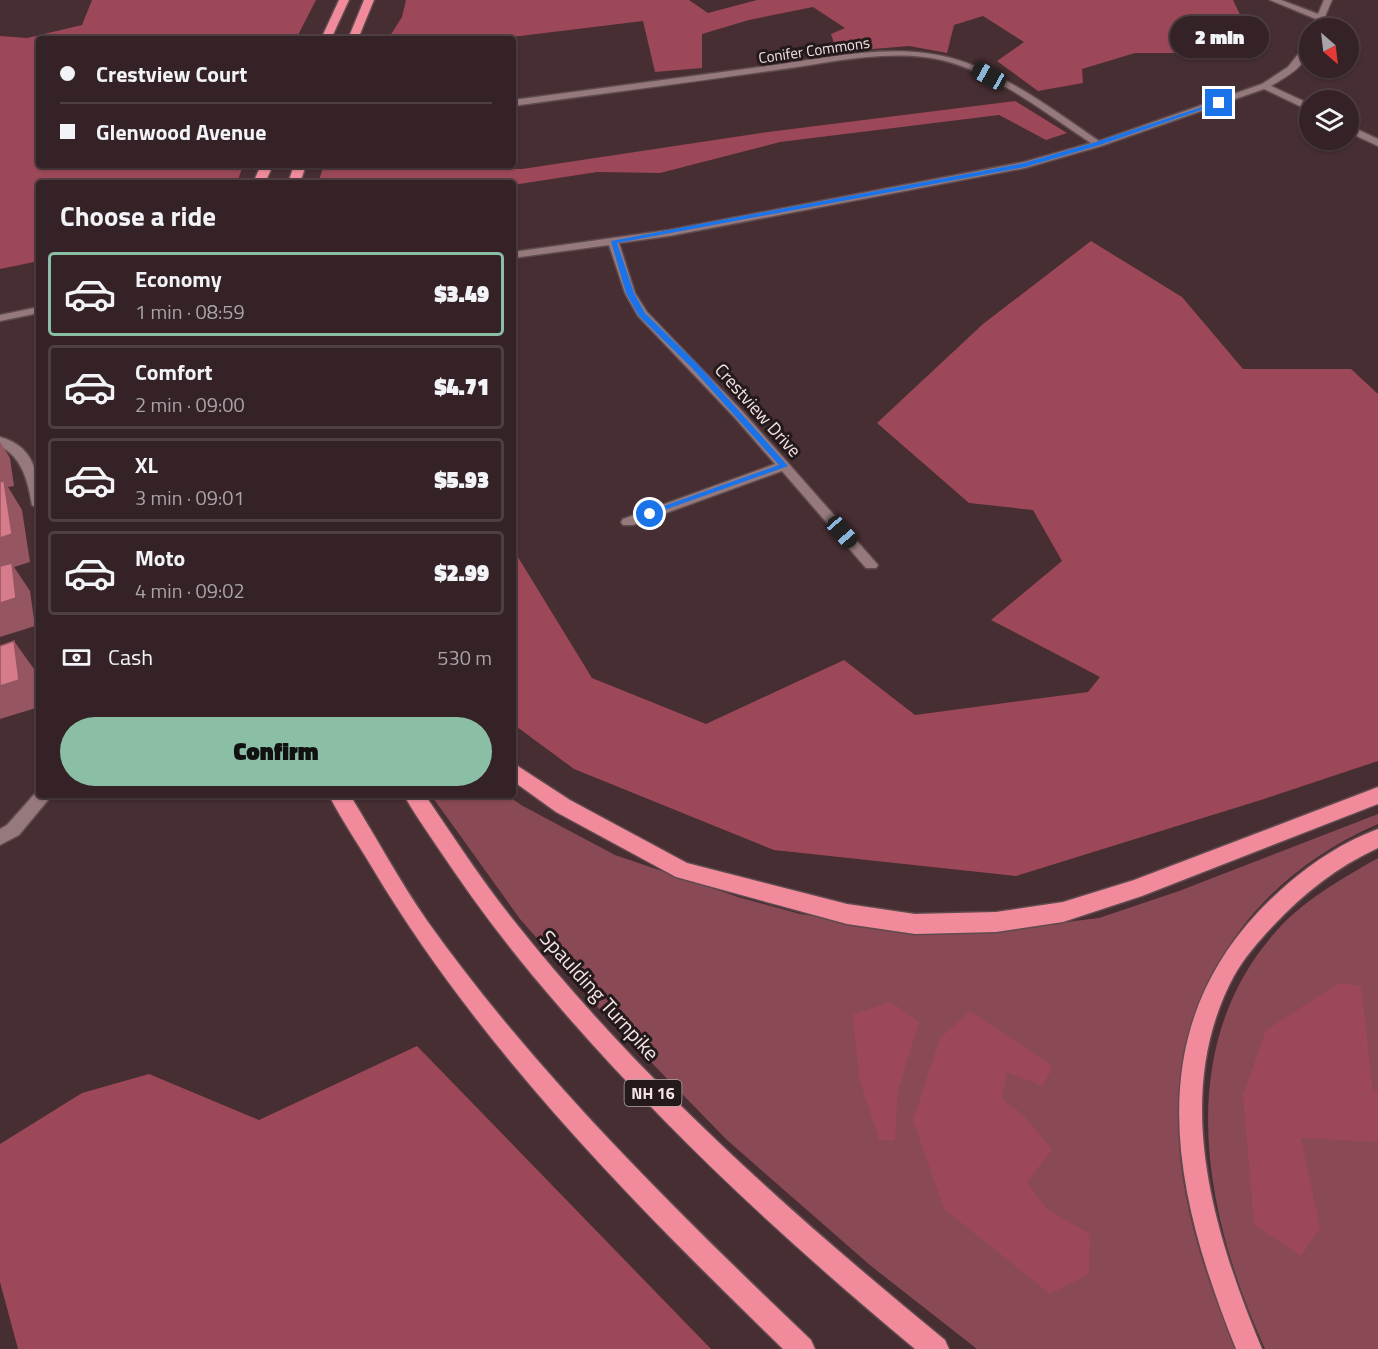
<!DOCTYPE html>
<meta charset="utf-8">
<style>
:root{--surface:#342226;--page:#3c2a2e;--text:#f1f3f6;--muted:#a9a4a7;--line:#4e3f43;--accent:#8abfa5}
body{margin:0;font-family:"Titillium Web",sans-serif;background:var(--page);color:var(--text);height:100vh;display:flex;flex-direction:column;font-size:22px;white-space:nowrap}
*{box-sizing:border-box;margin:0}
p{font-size:20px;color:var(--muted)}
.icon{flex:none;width:33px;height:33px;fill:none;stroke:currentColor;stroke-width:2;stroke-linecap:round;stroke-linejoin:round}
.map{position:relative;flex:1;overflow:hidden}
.details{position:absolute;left:36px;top:180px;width:480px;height:618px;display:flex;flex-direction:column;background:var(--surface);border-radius:6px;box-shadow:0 2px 4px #0004,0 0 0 2px var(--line)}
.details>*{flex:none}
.banner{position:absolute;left:36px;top:36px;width:480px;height:132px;border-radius:6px;box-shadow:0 2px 4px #0004,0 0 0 2px var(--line);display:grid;align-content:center;height:132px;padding:0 24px;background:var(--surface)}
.needle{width:39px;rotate:152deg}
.buttons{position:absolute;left:1299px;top:18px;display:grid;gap:12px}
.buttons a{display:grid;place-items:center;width:60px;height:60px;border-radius:50%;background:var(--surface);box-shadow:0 2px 4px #0004,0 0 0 2px var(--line);font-size:30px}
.end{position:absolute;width:27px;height:27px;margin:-14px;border:8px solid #1a73e8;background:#fff;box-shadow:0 0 0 3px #fff}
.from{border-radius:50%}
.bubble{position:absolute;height:42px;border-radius:21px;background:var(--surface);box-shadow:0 2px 4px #0004,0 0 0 2px var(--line);font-size:20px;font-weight:800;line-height:42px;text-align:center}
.car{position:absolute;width:18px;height:36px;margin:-18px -9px;border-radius:8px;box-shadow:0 0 4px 2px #0007;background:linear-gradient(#222 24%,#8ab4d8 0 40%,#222 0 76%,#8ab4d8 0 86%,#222 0)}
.banner b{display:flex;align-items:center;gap:21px;height:57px;font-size:22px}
.banner b+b{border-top:2px solid var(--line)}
.banner i{width:15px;height:15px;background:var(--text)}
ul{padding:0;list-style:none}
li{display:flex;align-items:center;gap:18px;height:84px;margin:0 12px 9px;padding:0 12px;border:3px solid var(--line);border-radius:6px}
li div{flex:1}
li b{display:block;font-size:22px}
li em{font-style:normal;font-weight:800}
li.active{border-color:var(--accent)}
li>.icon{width:54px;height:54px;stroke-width:1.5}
h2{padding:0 24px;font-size:27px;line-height:72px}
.pay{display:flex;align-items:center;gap:15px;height:66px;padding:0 24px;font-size:22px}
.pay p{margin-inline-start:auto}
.action{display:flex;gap:12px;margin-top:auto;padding:12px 24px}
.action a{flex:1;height:69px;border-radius:36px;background:var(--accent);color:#111;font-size:24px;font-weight:800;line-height:69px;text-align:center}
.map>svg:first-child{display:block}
</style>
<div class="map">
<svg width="1378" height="1349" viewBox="0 0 1378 1349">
<rect width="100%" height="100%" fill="#462e32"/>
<!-- green -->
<path fill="#894a55" d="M431 795H507L521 805 615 855 738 897 800 914 929 931 1001 930 1099 918 1179 891 1378 814V824C1263 874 1190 968 1181 1095 1179 1120 1178 1147 1182 1172 1191 1233 1211 1293 1237 1349H977L871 1266 727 1140 602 1012 520 919Z
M1378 858V1349H1265C1206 1219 1171 1055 1272 936 1299 903 1341 879 1378 858Z"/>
<!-- forest -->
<path fill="#9c4858" d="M92 0H316L296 39H39V165H243L237 183H39V261L0 269V36L27 38 82 25Z
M406 0H689L708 13 757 0H1233L1245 25 1182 53H1135L1082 69 1083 83 1038 91 997 61 1024 42 983 16 954 25 947 53 909 46 837 52 831 34 845 28 813 7 749 20 702 34V68L655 72 643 21 495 39H388L402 17Z
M1015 101 1067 133 1046 140 999 115 780 142 660 173 597 172 513 185V183H318L324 165 522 169 761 133Z
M1091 241 1182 297 1243 369H1351L1378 394V761L1264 799 1016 876 774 850 574 769 513 724V549L592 678 706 724 844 660 915 715 1088 692 1100 677 991 620 1062 561 1033 510 969 503 877 423 983 324Z
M1339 983 1361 986 1373 1090H1378V1142L1301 1138 1320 1228 1301 1256 1254 1225 1243 1095 1266 1030Z
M891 1002 919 1022 898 1091 895 1140H879L860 1081 852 1015Z
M970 1011 1053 1066 1043 1086 1007 1072 1002 1099 1022 1114 1052 1149 1027 1183 1047 1209 1090 1234 1089 1274 1050 1294 944 1209 913 1120 940 1038Z
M417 1046 711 1349H18L0 1282V1144L82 1093 149 1074 259 1120Z"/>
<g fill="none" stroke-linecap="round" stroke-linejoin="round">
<defs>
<path id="minor" d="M1270 0H1281L1318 14 1324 0H1332L1320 28H1312L1316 19Z
M1307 43H1310C1310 64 1288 76 1271 86L1310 104V111L1264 89 1101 146 1025 168 669 236 619 243 635 293 647 312 743 412 878 565 876 568H866L782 471 633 525H623L621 522 623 519 775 464 735 418 638 316 625 293 609 245 513 258V252L669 230 1024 162 1091 143C1047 114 1001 77 949 62 892 46 827 64 769 71 684 83 598 94 513 106V100C595 89 678 78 760 67 824 59 895 40 958 60 1009 76 1055 111 1099 141L1262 84 1288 67Z
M1348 125 1378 139V146L1348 132Z
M39 307V313L0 321V315Z
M0 437C37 447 39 478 39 509L32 505C28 482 23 458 0 446Z
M39 789V795H50L48 800 19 835 0 845V829L7 825Z"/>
<path id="highway" d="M339 0H349L331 39H321Z
M364 0H374L358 39H348Z
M261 165H273L265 183H253Z
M294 165H306L300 183H288Z
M513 763 570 800 687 863 847 904 915 914 996 912 1063 902 1134 880 1378 787V804L1142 896 1063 922 996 932 915 934 847 924 676 877 556 812 513 781Z
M329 795H350C376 837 400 882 428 922 538 1076 675 1210 811 1340L815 1349H783C632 1202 482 1051 373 869 359 845 342 821 329 795Z
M404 795H425C453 836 480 878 511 917 636 1076 789 1212 945 1340L949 1349H915C778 1235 647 1113 533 976 498 934 466 890 436 845 425 828 413 812 404 795Z
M1378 829V848C1337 867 1304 893 1273 926 1259 941 1244 958 1234 976 1170 1095 1214 1233 1262 1349H1236C1176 1200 1137 1040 1259 911 1293 876 1332 846 1378 829Z"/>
</defs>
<!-- minor casing -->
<use href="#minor" stroke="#5f4b4e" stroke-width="3"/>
<!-- highway casing -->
<use href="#highway" stroke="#5f4b4e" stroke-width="3"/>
<!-- minor -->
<use href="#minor" fill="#95797c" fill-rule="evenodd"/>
<!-- highway -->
<use href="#highway" fill="#f18b9c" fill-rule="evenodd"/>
</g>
<!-- shaded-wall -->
<path fill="#955661" d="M0 442 10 458 14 486 8 487 22 510 30 562 14 567 30 591 35 626 0 637Z
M14 641 34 669 39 707 0 719V686Z"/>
<!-- building -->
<path fill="#d57b8a" stroke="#955661" stroke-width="1.5" d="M4 481 12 534 0 538V482Z
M12 563 16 598 0 603V566Z
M14 641 19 680 0 686V646Z"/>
<!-- route -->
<path fill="#1a73e8" d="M1217 102 1221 103 1100 145 1025 167 617 243 634 293 645 313 698 365 788 466 647 516V512L779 465 692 368 639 316 626 293 611 241 1024 163 1096 142Z"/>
<g text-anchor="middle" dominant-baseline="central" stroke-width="6" stroke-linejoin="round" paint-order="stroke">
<!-- far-street labels -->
<g font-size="15" fill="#f3e3e5" stroke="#251a1b">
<text transform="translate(814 50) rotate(-8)">Conifer Commons</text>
</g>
<!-- shield labels -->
<rect fill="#251a1b" stroke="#b5a7a8" stroke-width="1.5" x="624.5" y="1080" width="57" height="26" rx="4.5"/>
<g font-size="16" font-weight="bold" fill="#f3e3e5">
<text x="653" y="1093">NH 16</text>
</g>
<!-- street labels -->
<g font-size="18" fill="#f3e3e5" stroke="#251a1b">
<text transform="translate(758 410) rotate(48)">Crestview Drive</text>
</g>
<!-- near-street labels -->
<g font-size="21" fill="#f3e3e5" stroke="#251a1b">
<text transform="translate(600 995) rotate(48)">Spaulding Turnpike</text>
</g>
</g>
</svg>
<div class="buttons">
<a><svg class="needle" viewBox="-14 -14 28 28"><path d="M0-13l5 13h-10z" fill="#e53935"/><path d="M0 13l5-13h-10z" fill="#a9a4a7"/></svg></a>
<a><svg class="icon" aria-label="layers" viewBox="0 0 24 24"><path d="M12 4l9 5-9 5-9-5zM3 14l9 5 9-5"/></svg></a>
</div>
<i class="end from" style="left:650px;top:514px"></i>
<i class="end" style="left:1219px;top:103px"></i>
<div class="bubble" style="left:1170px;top:16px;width:99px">2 min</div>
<i class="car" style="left:989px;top:76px;rotate:299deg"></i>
<i class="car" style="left:842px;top:532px;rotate:139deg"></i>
<div class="banner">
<b><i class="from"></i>Crestview Court</b>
<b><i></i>Glenwood Avenue</b>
</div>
<section class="details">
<h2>Choose a ride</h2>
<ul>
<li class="active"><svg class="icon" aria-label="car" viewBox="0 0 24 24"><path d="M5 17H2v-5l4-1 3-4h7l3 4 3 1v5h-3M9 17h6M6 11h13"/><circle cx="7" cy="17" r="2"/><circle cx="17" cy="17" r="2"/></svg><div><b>Economy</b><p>1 min · 08:59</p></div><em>$3.49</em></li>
<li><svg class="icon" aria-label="car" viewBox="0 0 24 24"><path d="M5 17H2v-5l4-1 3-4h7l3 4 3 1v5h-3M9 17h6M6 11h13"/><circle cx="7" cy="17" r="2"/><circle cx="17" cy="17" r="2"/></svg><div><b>Comfort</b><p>2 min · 09:00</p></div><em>$4.71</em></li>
<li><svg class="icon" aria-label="car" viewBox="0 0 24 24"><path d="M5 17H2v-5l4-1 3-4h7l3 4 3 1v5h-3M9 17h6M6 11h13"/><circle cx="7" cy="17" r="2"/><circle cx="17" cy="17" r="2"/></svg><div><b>XL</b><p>3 min · 09:01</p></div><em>$5.93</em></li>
<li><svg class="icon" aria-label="car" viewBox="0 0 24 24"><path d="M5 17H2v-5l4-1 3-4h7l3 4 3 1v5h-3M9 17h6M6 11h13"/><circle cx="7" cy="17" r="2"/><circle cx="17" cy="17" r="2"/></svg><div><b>Moto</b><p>4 min · 09:02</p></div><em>$2.99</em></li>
</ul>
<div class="pay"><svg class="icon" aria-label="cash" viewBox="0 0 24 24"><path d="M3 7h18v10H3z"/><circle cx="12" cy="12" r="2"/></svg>Cash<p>530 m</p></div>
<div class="action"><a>Confirm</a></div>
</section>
</div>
